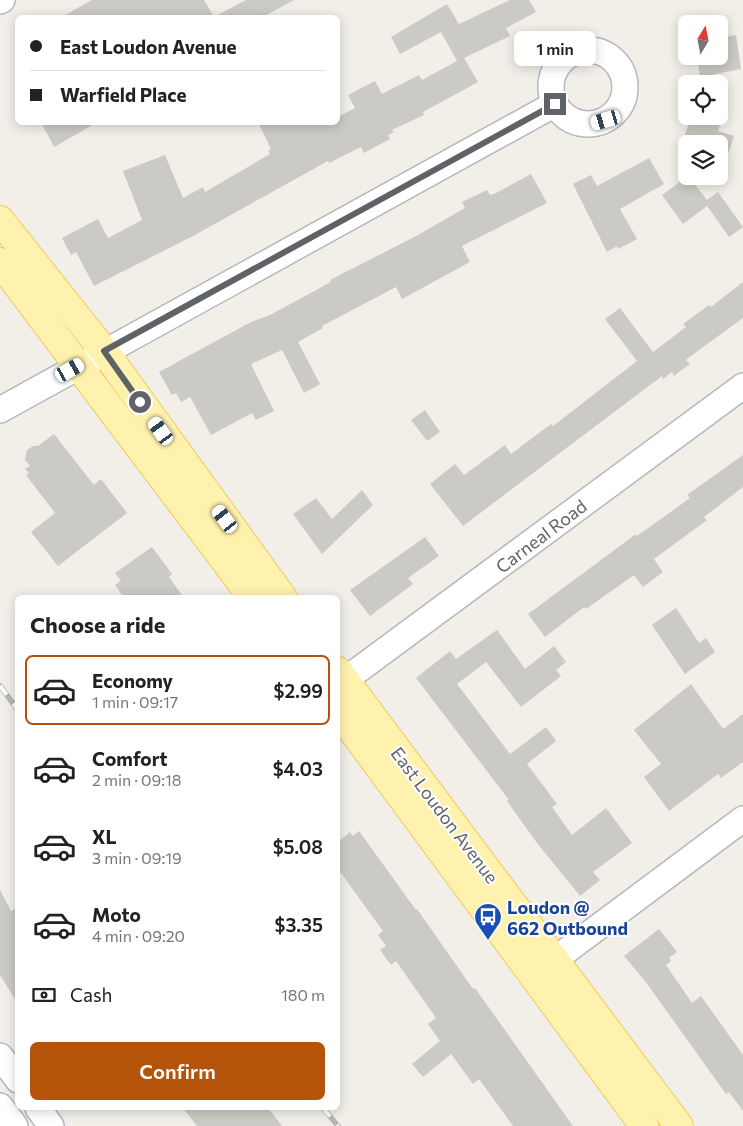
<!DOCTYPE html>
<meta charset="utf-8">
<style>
:root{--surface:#fff;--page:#f2f2f2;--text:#222;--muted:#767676;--line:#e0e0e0;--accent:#b45309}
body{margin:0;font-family:Commissioner,sans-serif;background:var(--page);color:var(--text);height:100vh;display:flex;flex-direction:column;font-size:19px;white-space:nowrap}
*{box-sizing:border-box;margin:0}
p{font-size:16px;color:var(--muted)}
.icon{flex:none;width:28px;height:28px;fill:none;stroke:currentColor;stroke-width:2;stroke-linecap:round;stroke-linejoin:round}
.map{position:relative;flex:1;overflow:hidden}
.panel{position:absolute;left:15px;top:595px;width:325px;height:515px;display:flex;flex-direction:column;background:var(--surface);border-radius:8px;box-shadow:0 2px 12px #0003}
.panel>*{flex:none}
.hud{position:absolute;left:15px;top:15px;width:325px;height:110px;border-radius:8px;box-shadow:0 2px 12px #0003;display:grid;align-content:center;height:110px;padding:0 15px;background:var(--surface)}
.needle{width:32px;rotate:10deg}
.buttons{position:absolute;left:678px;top:15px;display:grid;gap:10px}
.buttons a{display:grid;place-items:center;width:50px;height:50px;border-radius:8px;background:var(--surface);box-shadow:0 2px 12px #0003;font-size:25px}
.end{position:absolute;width:22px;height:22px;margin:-11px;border:6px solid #5f6368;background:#fff;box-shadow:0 0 0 2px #fff}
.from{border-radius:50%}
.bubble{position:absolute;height:35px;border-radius:8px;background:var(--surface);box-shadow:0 2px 12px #0003;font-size:16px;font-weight:600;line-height:35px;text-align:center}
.car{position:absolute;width:15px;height:30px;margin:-15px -8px;border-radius:6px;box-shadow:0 0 4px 1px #0007;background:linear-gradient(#fff 24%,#345 0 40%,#fff 0 76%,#345 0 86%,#fff 0)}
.hud b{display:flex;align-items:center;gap:18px;height:48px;font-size:19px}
.hud b+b{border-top:1px solid var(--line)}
.hud i{width:12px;height:12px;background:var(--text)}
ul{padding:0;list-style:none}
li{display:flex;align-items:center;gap:15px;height:70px;margin:0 10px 8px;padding:0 5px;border:2px solid transparent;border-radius:8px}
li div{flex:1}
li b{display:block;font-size:19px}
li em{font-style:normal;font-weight:600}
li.on{border-color:var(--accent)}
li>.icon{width:45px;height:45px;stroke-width:1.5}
h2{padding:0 15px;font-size:22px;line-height:60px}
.pay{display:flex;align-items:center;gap:12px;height:55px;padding:0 15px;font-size:19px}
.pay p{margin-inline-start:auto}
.primary-button{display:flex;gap:10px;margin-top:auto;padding:10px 15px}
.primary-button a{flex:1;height:58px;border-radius:8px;background:var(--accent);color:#fff;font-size:20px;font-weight:600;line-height:58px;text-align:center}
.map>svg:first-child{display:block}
</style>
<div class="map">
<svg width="743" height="1126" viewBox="0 0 743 1126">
<rect width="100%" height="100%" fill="#f1efe8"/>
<!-- building -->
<path fill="#cccac5" d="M92 0H204L214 17 246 0H294L261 18H60Z
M510 0H529L536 12 506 28 510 36 464 58 478 82 423 112 424 115 392 130 394 132 388 135 390 139 364 153 361 147 329 163 328 161 193 236 94 286 76 252 71 255 62 238 98 219 108 238 142 220 123 171 165 155 183 198 203 187 205 192 270 154 268 151 271 149 258 122H338V117L355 108 348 95 375 81 382 94 419 75 422 80 457 61 441 32 400 54 391 37 447 4 459 24Z
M736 35 741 69 700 77 697 56H719V38Z
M691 116H708L721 121 718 131 734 136 727 157 719 154V144H691L683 141Z
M41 122H98L54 147Z
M649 158 664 184 620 209 637 239 618 249 617 246 607 252 573 184 591 175 597 186Z
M531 174 547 203 462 246 470 262 402 299 396 287 322 326 323 328 298 342 320 384 304 393 282 350 251 364 274 411 256 420 252 413 211 435 190 397 181 402 176 393 172 395 159 372 251 322 270 315 331 282 330 280 418 235 465 208 462 202 487 190 490 195 496 193Z
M688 176 707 200 718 192 743 227 729 237 707 206 683 224 662 195Z
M743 282V318L688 358 686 360 690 364 674 376 672 372 663 379 662 376 463 526 430 484 455 464 464 475 505 445 511 454 551 424 553 426 637 361 605 319 620 308 653 352 686 327 683 324 709 305 711 307Z
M425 410 440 432 427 441 411 420Z
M54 434 94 485 101 479 127 513 58 566 31 532 55 513 26 475 29 473 25 469 30 466 25 460 27 450 33 446H38Z
M743 455V487L704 517 707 520 654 559 663 572 643 587 634 575 586 609 584 607 545 637 528 614 636 534 637 536 690 498 687 495Z
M362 490 373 505 322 554 293 514 316 498 332 519Z
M425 537 439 556 408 578 413 584 370 616 350 590Z
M152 547 172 574 169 577 184 598H124L115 585 121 581 115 573Z
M676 608 699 643 706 638 715 652 685 674 652 625Z
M497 630 525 669 554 646 566 662 556 670 561 676 521 707 486 662 457 684 510 754 546 727 556 741 527 764 557 804 552 807 572 835 606 808 632 843 593 872 600 880 580 896 537 843 507 801 509 800 416 678 450 651 456 659Z
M691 684 723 729 743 714V762L721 778 718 774 669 811 644 777 661 764 634 730Z
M359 831 416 910 417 909 473 989 475 988 573 1126H513L479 1079 473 1084 451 1054 423 1077 412 1064 440 1041 428 1024 436 1018 396 961 391 965 380 950 386 946 378 935 383 931 338 869V842L350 832 353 836Z
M0 890 11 911 18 907V1004L0 975Z
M659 929 677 952 669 958 671 961 666 965 692 1003 701 996 743 1055V1111L729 1092 726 1094 645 981 624 956Z
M183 1108H268L282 1126H197Z"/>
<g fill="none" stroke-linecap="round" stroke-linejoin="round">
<defs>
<path id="minor" d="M0 1 2 0
M551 87a37 37 0 1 1 74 0a37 37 0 1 1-74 0Z
M0 410 555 104
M338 685 743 386
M538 972 743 819
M0 1056 18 1080
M0 1106 15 1126
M38 1108 51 1126"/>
<path id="major" d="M0 220 104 351 283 598
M0 262 253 598
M338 671 679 1126
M338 711 644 1126"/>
</defs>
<!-- minor casing -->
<use href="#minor" stroke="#b5b8bc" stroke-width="28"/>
<!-- major casing -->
<use href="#major" stroke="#f2c960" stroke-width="30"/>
<!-- minor -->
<use href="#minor" stroke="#fff" stroke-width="25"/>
<!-- major -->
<use href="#major" stroke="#fff2af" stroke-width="28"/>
<defs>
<path id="rail" d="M0 686 18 710
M323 1108 338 1126"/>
</defs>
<!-- rail casing -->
<use href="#rail" stroke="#b6b7b8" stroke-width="5.5"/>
<!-- rail -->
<use href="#rail" stroke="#fff" stroke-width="4" stroke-dasharray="11" stroke-linecap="butt"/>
</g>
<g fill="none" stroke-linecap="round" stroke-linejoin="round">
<!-- route -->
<path stroke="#5f6368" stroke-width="6" d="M140 402 104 351 555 104"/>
</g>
<!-- icons -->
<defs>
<symbol id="bus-pin" viewBox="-11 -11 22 30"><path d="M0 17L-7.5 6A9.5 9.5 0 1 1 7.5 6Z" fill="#1a4fb4" stroke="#fff"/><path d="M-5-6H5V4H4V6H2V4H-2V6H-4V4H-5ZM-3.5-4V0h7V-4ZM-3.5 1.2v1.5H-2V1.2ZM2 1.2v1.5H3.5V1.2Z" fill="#fff"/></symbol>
</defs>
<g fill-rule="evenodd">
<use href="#bus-pin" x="472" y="901" width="32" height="43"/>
</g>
<g text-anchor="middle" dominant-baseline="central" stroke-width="4" stroke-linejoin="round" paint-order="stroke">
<!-- street labels -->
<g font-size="18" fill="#5f6368" stroke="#fff">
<text transform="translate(541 536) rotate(-37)">Carneal Road</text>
<text transform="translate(445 815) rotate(53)">East Loudon Avenue</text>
</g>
<!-- transit labels -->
<g font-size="18" font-weight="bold" fill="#164399" stroke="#fff" text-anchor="start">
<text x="507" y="907">Loudon @<tspan x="507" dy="21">662 Outbound</tspan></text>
</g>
</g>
</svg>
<div class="buttons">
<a><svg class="needle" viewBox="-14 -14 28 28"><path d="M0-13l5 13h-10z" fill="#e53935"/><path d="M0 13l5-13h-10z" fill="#767676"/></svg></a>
<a><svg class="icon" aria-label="locate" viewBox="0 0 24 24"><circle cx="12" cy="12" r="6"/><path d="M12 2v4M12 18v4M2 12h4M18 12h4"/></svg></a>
<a><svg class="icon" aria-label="layers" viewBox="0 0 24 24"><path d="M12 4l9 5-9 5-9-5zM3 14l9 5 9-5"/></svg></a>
</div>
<i class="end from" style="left:140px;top:402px"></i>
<i class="end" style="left:555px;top:104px"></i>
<div class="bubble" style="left:514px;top:31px;width:82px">1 min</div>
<i class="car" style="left:606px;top:120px;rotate:254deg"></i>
<i class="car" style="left:70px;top:370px;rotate:61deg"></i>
<i class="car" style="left:161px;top:431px;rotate:324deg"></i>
<i class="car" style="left:225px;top:519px;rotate:323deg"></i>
<div class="hud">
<b><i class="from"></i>East Loudon Avenue</b>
<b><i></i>Warfield Place</b>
</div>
<section class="panel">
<h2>Choose a ride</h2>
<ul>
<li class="on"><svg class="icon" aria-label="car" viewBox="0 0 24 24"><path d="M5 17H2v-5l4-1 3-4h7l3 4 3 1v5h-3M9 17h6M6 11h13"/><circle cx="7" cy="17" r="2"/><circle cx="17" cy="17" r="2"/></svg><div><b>Economy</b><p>1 min · 09:17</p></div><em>$2.99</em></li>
<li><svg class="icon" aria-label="car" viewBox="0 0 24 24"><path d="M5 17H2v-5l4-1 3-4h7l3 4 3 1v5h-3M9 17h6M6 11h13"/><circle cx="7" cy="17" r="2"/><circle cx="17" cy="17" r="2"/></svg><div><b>Comfort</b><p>2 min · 09:18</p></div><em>$4.03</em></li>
<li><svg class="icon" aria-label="car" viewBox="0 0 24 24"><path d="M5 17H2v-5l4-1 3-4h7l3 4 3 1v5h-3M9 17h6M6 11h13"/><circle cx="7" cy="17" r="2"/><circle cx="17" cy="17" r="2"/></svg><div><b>XL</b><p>3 min · 09:19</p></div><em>$5.08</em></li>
<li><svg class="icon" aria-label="car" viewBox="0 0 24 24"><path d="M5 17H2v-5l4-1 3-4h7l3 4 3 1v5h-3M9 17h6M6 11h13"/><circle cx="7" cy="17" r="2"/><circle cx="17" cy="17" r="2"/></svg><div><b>Moto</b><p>4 min · 09:20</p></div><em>$3.35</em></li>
</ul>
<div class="pay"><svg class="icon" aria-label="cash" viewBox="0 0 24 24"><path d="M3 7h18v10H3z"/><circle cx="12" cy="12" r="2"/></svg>Cash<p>180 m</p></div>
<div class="primary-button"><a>Confirm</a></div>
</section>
</div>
